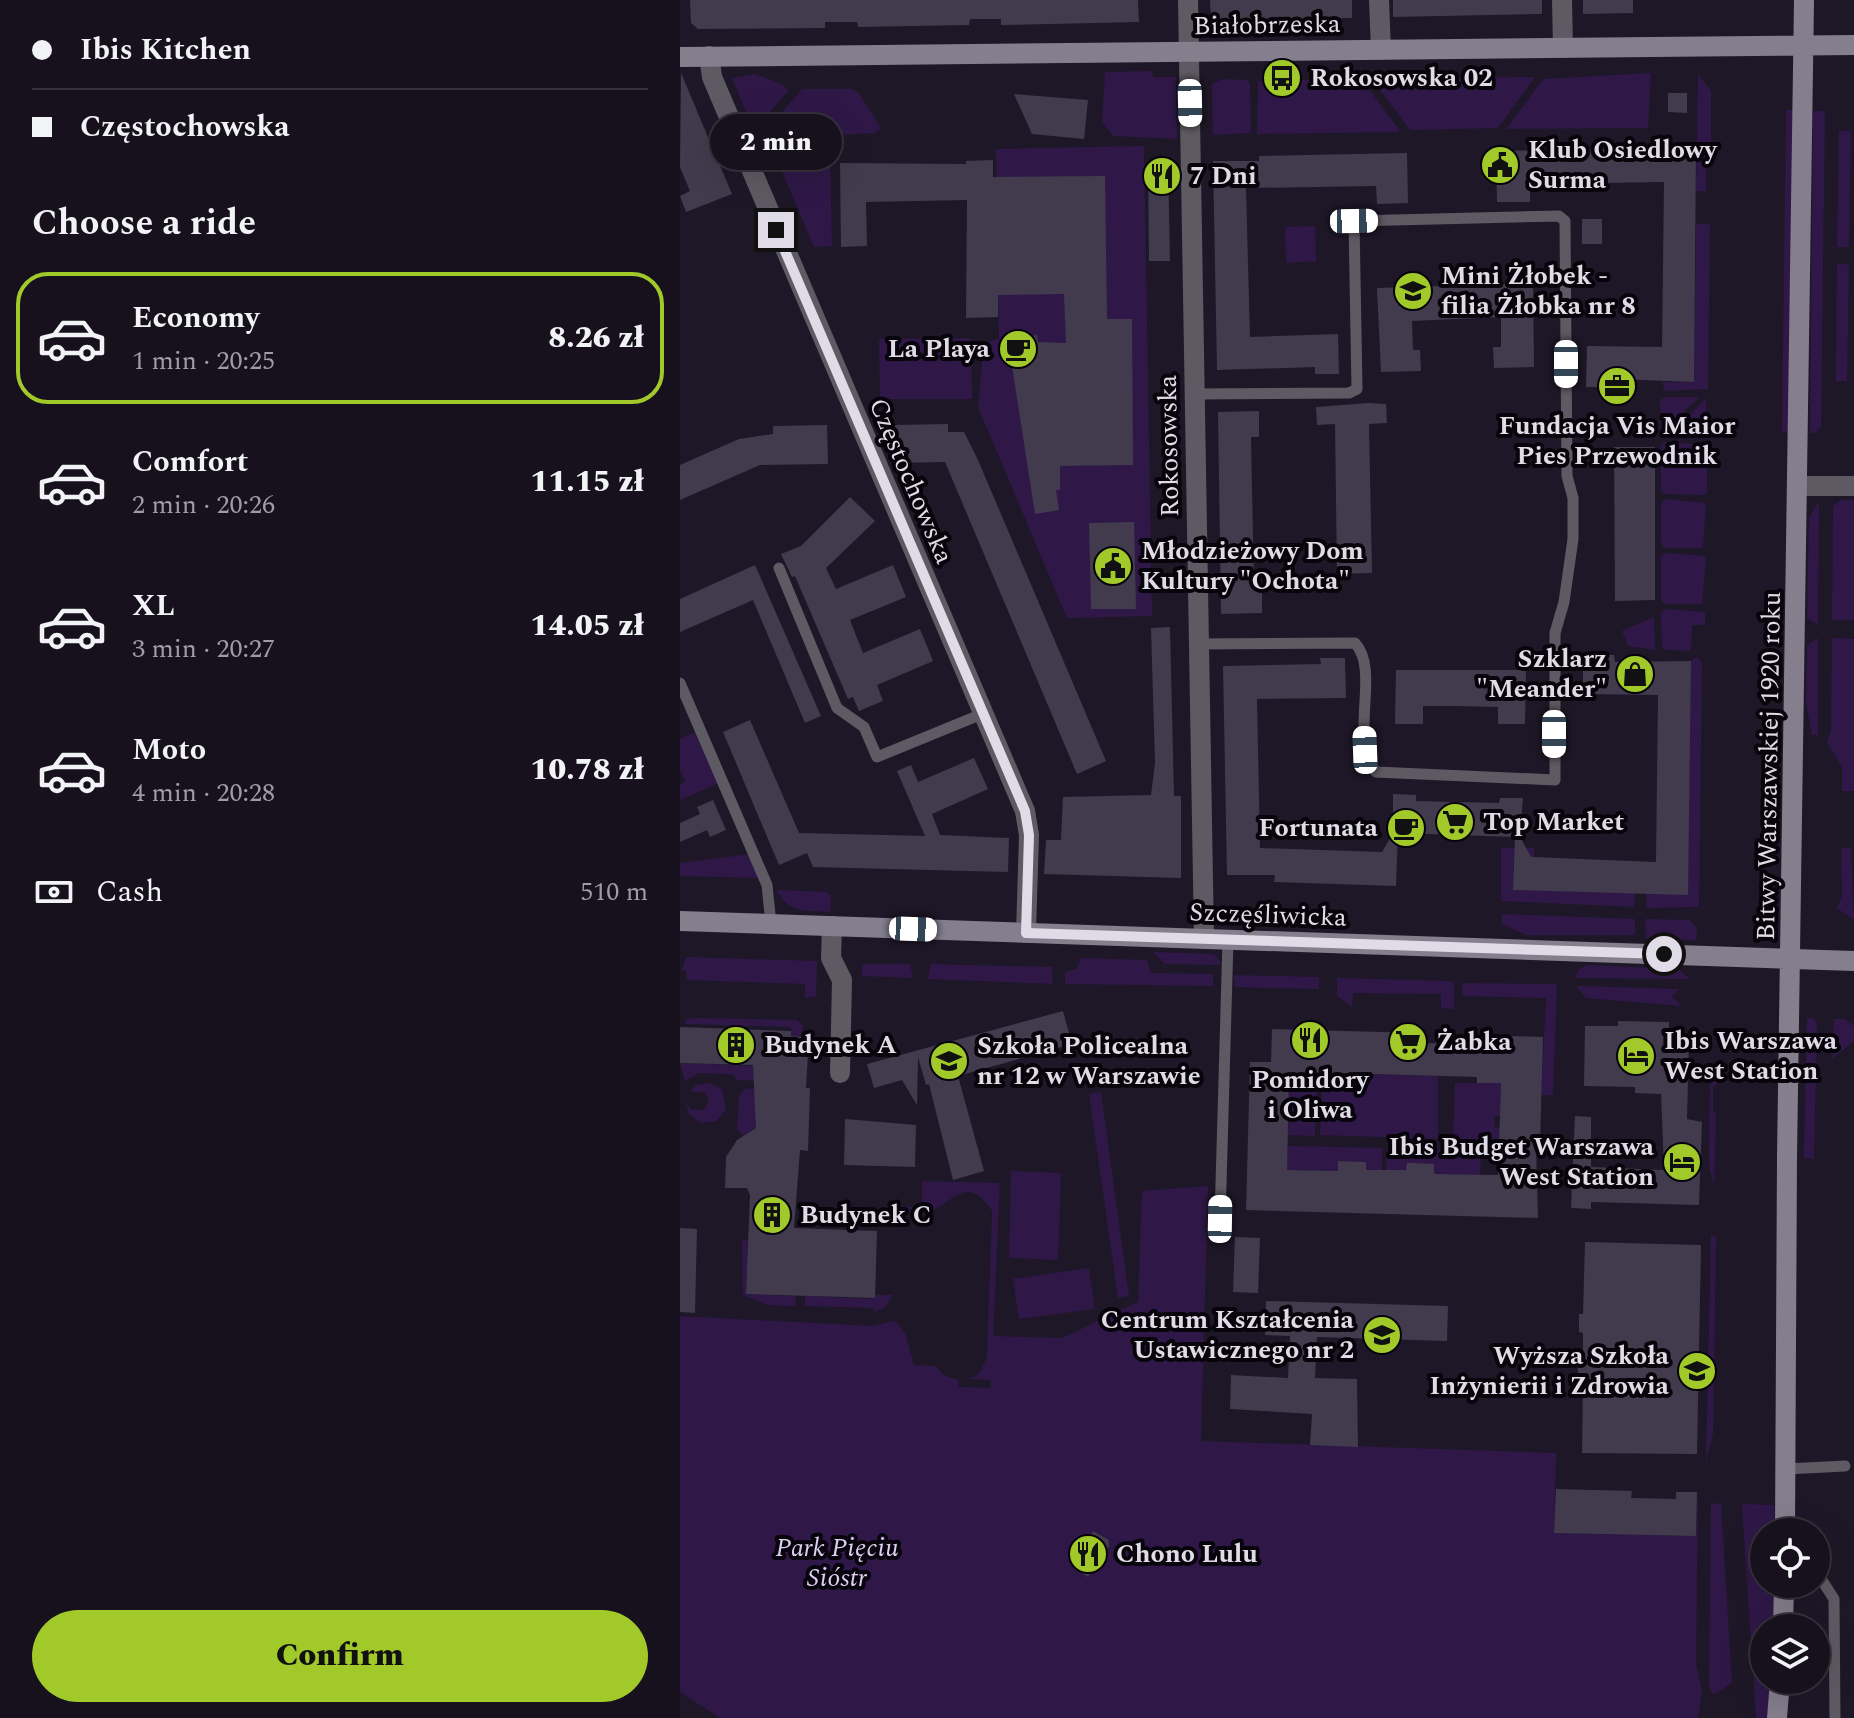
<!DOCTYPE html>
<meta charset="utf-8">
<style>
:root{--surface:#16111d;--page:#1f1a26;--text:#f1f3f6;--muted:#9e9da4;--line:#35313b;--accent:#a1c929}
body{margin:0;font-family:Spectral,serif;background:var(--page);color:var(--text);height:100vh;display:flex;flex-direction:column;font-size:30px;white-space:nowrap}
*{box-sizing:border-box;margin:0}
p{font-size:26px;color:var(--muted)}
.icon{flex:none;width:44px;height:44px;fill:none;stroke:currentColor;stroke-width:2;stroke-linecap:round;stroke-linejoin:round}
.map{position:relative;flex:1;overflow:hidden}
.sheet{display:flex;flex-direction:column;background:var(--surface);width:680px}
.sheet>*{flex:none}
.guide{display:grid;align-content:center;height:176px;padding:0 32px;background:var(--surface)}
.tools{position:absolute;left:1070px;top:1518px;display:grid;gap:16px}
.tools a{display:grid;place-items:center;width:80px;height:80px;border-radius:50%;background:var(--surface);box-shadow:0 8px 32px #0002,0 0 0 2px var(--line);font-size:40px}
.end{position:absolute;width:36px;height:36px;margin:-18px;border:10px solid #e0dce7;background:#111;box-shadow:0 0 0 4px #111}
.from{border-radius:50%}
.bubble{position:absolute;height:56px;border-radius:28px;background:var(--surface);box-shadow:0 8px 32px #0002,0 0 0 2px var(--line);font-size:26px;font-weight:800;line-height:56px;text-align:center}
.car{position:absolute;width:24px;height:48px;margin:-24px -12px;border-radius:10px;box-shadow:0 0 6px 2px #0007;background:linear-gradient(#fff 24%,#345 0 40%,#fff 0 76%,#345 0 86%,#fff 0)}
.guide b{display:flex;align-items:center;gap:28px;height:76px;font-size:30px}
.guide b+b{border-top:2px solid var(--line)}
.guide i{width:20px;height:20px;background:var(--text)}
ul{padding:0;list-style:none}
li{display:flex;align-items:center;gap:24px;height:132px;margin:0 16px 12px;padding:0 16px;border:4px solid transparent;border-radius:32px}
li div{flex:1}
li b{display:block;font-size:30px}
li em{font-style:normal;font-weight:800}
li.active{border-color:var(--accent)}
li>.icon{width:72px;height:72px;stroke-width:1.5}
h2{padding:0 32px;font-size:36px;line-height:96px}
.pay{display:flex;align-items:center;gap:20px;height:88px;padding:0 32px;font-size:30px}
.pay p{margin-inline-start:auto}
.button{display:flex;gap:16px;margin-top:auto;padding:16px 32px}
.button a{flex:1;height:92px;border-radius:48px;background:var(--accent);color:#111;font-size:32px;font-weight:800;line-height:92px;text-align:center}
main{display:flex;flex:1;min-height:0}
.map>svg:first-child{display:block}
</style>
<main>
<section class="sheet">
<div class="guide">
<b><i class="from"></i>Ibis Kitchen</b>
<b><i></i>Częstochowska</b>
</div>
<h2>Choose a ride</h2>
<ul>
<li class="active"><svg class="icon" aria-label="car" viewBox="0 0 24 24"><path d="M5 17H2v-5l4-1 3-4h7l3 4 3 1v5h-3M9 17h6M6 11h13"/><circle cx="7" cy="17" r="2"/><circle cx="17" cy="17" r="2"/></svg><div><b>Economy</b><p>1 min · 20:25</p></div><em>8.26 zł</em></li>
<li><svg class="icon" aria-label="car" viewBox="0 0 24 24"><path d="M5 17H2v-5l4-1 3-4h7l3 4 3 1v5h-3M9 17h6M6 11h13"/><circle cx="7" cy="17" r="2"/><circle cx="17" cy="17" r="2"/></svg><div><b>Comfort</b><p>2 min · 20:26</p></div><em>11.15 zł</em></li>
<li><svg class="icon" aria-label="car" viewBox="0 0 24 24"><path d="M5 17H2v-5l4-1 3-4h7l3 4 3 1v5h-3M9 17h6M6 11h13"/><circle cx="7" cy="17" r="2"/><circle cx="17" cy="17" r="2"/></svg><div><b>XL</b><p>3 min · 20:27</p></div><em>14.05 zł</em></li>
<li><svg class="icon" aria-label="car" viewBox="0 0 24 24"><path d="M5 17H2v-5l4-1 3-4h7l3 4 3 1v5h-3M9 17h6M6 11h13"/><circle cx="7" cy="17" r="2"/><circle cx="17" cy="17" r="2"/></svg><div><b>Moto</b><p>4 min · 20:28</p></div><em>10.78 zł</em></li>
</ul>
<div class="pay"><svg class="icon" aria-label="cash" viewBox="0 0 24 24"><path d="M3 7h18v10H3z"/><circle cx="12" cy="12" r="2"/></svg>Cash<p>510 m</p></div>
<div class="button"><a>Confirm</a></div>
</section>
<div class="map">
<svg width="1174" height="1718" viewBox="0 0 1174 1718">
<rect width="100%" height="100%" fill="#1e1727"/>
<!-- green -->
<path fill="#2f1847" d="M472 71 473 77H496L497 139 434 136 422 123 425 72Z
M971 73 968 128 826 129 863 79Z
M74 74 102 84 108 91 74 131 52 78Z
M1018 74 1031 91V162L1026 163V191H1016Z
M855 77 818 128 730 130 692 79Z
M542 79 567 80 570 84 571 133 533 135 532 84Z
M681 79 721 132 577 134 578 81Z
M122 89H172L178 92 201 128 195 133 79 139Z
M1106 110H1113L1109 432H1102Z
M1133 111H1145L1141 427 1135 433H1130Z
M1159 131H1171L1169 247H1157Z
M464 146 472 616 387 618 298 407 304 344 319 338 316 149Z
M96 157H150L152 246 134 247Z
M1016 224H1030L1028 389 985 391 982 382H1014Z
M635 226 636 261 606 263 605 227Z
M1157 263 1169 265 1167 381H1156Z
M291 338 292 399H200L199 339Z
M985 397H1020L981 432 980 400Z
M1026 399 1027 434 985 436 986 435Z
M984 442 1027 445V492L1024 495 984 494 981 490V446Z
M985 499 1026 503 1023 548H984L981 543V503Z
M1161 500H1174V620H1152L1153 506Z
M1139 501 1138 625 1127 618 1129 518Z
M984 553 1026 556 1022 604H985L981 600V557Z
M985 609 1025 612V625H1012L1011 651 986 650 982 647 981 613Z
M974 617 975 650 948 646 942 631Z
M1138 638V735H1132L1126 703 1127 645Z
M1152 638 1174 639V791H1162V767L1147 742 1151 730Z
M1017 657 1022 662 1019 907 967 908 965 886 1007 895 1011 661Z
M15 732 39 783 0 800V784L5 781 0 770V739Z
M821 848H854V857H834L833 890 955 893 954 907 821 901Z
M1161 848H1171L1174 920 1157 908 1162 896Z
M70 854 80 878 0 876V863Z
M97 890 147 892 151 896 150 912C128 911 107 913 97 890Z
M822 914 955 919V935H846L822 924Z
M965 919 1010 920 1017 928 1016 940 966 939Z
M473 952 534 954 541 962 540 965 485 964Z
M6 957 137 961 136 996 125 998V984L7 980 6 971 2 970Z
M401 958 467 960 471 973 533 974V986L385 984V972L397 969Z
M182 964H230L233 978 182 976Z
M251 964 372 967 373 984 248 979Z
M906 965 998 969 1010 979 895 978 898 970Z
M554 975 639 977V989L555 987Z
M657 978 770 981 774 984V1009L761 1008V994L673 993 672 1007 657 996Z
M786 983 877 984 873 1095H861L866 998 782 996V984Z
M896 986 999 989 992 997 1002 1006 906 998Z
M13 1018 117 1020 123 1025 124 1037 111 1036V1027L5 1024V1020Z
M1127 1018H1134L1137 1023 1134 1159 1124 1158Z
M1154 1019H1165L1174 1026V1041L1152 1059Z
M0 1063 79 1066V1081L58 1080 52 1074 19 1073 5 1081Z
M622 1072H637L635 1136 608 1135 609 1078H621Z
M642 1073 758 1076V1139L640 1135Z
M1030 1073H1037V1084L1033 1086V1112L1036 1114 1034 1186 1029 1164Z
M29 1083 42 1089 46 1110 36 1121 21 1123 9 1114 6 1102 11 1110H24L29 1101 25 1092H10L16 1085Z
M775 1083H821L820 1116H815L814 1127 821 1128 819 1139H773Z
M77 1088 76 1129 63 1135 57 1129 59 1096 65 1089Z
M421 1092 449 1296 438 1298 409 1094Z
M607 1146 702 1148V1170L686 1172V1162L659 1161 658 1171 607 1170Z
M707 1148 801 1151 800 1175 769 1174 762 1177 761 1174H754V1164H743L726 1173 706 1170Z
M331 1171 381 1173 378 1260 329 1258Z
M242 1181 320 1183 313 1336 382 1338 458 1302 462 1191 528 1186 521 1441 876 1453 874 1533 1016 1536 1018 1477 1016 1664 1022 1691 1018 1718H40L0 1692V1316L191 1326 215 1321 225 1333 234 1365 255 1366 265 1376 278 1380 279 1387 311 1388V1380L289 1379 299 1374 307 1357 312 1211C286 1171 271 1206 251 1210 236 1212 219 1209 204 1209V1206L242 1207Z
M1031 1235 1036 1236 1033 1433 1026 1463Z
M62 1240H68L66 1294 112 1296 116 1292 115 1306 87 1305 63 1295Z
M409 1268 415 1309 339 1319 333 1279Z
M125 1292 128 1296 194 1299 195 1295H213L205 1307 194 1312V1308L125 1306Z
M1031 1503 1041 1504 1052 1683 1033 1695 1029 1686Z
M1062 1504 1094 1505 1095 1532H1084V1584H1095L1094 1628H1084V1680H1090L1087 1718H1076Z"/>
<!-- building -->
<path fill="#423b4d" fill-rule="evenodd" d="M10 0H458L459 22 321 25V19H290L289 25 178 27 177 22H145V28L18 29 11 23Z
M530 0H672V18L531 21Z
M713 0H862V14L713 17Z
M903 0H953V13L903 14Z
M1 73 52 194 6 212 0 196 10 191 0 167Z
M988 93H1007V113L988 112Z
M334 94 408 100 404 139 352 134Z
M1016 148 1014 382 938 379V387H906L907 346 982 347 984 182 850 184V202H817L816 151Z
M727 153 728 203 697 204 696 186 566 188 570 337 658 334 659 374H635V367L537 370 533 161H579V156Z
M313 160V177L425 176 427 319H452L453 465 380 466V490H376L379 510 355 514 328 340 357 335 358 342 386 343 384 294 318 295V317L286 318 287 200 186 202 187 246 161 247 160 163 286 164V161Z
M488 161 490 261H469L468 162Z
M902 219H922V244H902Z
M853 283 854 367 814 368 813 347H821V317L732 321 733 350H740L741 371 701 372 697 288Z
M688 403 706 404 707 423 689 424 692 573 657 574 655 424 637 425 636 407Z
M579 411V437H571L574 587H582V613L541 614 538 412Z
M268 424V432H284L298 460 426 761 397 774 265 462 215 463 214 425Z
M147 425 148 464 80 465 0 500V465L59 439 93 434V426Z
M934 447H975V600L935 601Z
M170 497 195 521 146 568 156 589 213 565 226 597 170 620 183 653 240 629 253 661 197 685 203 701 179 711 173 697 168 699 115 576 112 577 101 554 121 546Z
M454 522 456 609H411L409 523Z
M75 565 141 716 125 723 73 600 0 632V599Z
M490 627 494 796H501V878L364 874 366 840H381L383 797 471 795 475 763 471 628Z
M903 654 934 655 935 662 1011 661 1008 895 833 890 835 837 718 833 716 886 594 882 595 875H547L543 666 641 664 640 658H665L666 698 577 699 580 848 702 852 713 833V794L736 795V801L819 803 820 798H843L840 837 851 857 976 862 978 695 903 694Z
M716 670H846L845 724H818V707L775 706H743V724H715Z
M70 720 119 833 245 836 217 771 231 765 238 782 294 758 308 789 252 814 260 835 329 838 328 872 133 867 127 853 99 865 43 732Z
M33 800 46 830 30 837 27 830 0 842V823L20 814 17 807Z
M383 1011 392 1044 278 1076 304 1171 273 1180 249 1084 246 1085 238 1057 237 1105 222 1080 194 1088 187 1064Z
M938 1021 989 1022V1028H1004L1003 1043H1009L1007 1119 1022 1122 1019 1205 911 1202V1209L891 1208 895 1116 911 1117V1167L984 1170 981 1094 955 1093V1087L904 1086 905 1026H938Z
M0 1027 111 1031V1036L124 1037 123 1054H128L126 1088H130L128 1151 120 1150 114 1228 197 1231 195 1298 66 1294 70 1195 67 1188H45L46 1157 57 1140 76 1128 73 1065 0 1063Z
M592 1029 740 1033 739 1043 796 1044 797 1035 863 1037 860 1144H856L858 1218 566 1210 570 1062H591ZM622 1072 797 1077V1083H821L818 1175 754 1174V1164L735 1163H727L726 1170H686V1162L658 1161V1171L607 1170 609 1078H622Z
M165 1119 236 1125 235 1167 164 1165Z
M0 1228 17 1229 15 1313 0 1312Z
M555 1237 580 1238 578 1293 553 1292Z
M905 1242 1021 1245 1017 1454 902 1453 903 1382H898V1363H903V1333L899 1332V1314H903Z
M586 1301 768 1306 767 1341 637 1337 635 1378 677 1379 678 1447 630 1445 632 1414 550 1409 551 1375 608 1378 610 1336 585 1335Z
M876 1489 952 1491 951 1498 996 1499V1492H1017L1016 1536 874 1533Z
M413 1531 429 1540V1546L408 1577 393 1568Z"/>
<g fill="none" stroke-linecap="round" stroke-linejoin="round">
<!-- lane -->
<path stroke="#5e5a63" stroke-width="11" d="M514 394 669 393 677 389 674 221 879 216 885 221 887 476 893 498V539L884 602 875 633V780L696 772C668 739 701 671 675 643L517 644
M99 568 157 708 184 727 197 757 302 714
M0 683 87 885 91 924
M540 1219 548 940
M1106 1469 1165 1466
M1136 1571 1154 1599 1155 1718"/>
<!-- street -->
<path stroke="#5e5a63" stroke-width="20" d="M508 0 524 939
M699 0 701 50
M882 0 883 48
M29 56 32 77 345 811 349 835 346 933
M1118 486H1174
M152 926 151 958 162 980 160 1073"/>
<!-- secondary -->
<path stroke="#847e8d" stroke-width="20" d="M0 57 1174 45
M0 921 1174 961
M1105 1532 1107 1157 1124 0
M1103 1628 1104 1584
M1097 1718 1100 1680"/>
</g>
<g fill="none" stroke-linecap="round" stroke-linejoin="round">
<!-- route -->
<path stroke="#e0dce7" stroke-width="10" d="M96 230 345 811 349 835 346 933 984 954"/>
</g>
<!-- icons -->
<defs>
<symbol id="bus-disc" viewBox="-11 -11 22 22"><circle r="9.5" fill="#a1c929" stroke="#07050b"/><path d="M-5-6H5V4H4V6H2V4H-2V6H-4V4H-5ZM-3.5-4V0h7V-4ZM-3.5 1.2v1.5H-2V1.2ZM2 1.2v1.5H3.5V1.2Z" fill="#111"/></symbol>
<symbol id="civic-disc" viewBox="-11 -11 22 22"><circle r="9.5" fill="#a1c929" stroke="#07050b"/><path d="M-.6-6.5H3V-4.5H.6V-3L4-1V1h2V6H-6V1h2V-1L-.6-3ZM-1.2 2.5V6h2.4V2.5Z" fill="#111"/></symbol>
<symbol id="restaurant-disc" viewBox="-11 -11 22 22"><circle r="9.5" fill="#a1c929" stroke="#07050b"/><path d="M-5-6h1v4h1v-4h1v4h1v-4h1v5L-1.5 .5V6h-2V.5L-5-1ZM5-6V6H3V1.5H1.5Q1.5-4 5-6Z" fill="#111"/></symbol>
<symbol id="school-disc" viewBox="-11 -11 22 22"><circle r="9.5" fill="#a1c929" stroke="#07050b"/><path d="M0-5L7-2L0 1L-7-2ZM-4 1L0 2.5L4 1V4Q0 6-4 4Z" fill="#111"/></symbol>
<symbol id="cafe-disc" viewBox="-11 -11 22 22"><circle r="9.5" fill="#a1c929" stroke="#07050b"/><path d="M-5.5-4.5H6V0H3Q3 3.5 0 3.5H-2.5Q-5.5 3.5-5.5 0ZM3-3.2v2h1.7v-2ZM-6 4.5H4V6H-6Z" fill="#111"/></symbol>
<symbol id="office-disc" viewBox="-11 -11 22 22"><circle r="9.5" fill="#a1c929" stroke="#07050b"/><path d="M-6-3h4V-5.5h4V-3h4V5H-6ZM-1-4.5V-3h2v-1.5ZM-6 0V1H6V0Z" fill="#111"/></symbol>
<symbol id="shop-disc" viewBox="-11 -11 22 22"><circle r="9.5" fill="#a1c929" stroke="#07050b"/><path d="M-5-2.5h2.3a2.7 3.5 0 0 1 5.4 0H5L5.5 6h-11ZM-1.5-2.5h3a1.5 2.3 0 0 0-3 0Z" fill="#111"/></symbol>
<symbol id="supermarket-disc" viewBox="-11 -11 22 22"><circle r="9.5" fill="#a1c929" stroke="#07050b"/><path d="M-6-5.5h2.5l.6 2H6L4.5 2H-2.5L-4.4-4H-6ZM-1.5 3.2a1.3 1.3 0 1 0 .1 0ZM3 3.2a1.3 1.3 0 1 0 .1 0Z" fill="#111"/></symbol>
<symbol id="building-disc" viewBox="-11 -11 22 22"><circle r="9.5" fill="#a1c929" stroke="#07050b"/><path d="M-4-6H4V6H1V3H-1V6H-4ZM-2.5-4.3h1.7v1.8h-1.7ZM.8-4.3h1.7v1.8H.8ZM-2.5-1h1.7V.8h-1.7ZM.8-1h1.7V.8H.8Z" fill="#111"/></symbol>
<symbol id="hotel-disc" viewBox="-11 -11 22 22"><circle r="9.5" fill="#a1c929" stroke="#07050b"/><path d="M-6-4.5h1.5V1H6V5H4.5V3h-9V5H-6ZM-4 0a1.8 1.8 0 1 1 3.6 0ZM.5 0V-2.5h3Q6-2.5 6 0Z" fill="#111"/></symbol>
<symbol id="university-disc" viewBox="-11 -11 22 22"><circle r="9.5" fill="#a1c929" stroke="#07050b"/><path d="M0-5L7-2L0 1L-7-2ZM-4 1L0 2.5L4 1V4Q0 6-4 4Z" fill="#111"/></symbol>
</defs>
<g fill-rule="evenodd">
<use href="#bus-disc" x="580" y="56" width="44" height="44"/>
<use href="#civic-disc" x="798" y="143" width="44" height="44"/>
<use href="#restaurant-disc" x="460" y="154" width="44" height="44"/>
<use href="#school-disc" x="711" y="269" width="44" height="44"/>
<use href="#cafe-disc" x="316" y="327" width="44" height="44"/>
<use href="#office-disc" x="915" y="364" width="44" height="44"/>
<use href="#civic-disc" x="411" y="544" width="44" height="44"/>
<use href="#shop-disc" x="933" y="652" width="44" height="44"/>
<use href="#supermarket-disc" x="753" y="800" width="44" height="44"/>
<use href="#cafe-disc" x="704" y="806" width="44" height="44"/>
<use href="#restaurant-disc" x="608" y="1018" width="44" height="44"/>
<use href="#supermarket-disc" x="706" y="1020" width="44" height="44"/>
<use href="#building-disc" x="34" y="1023" width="44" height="44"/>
<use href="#hotel-disc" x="934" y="1034" width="44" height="44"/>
<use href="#university-disc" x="247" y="1039" width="44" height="44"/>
<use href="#hotel-disc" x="980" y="1140" width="44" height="44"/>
<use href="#building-disc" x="70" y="1193" width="44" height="44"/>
<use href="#school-disc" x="680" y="1313" width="44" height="44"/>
<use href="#university-disc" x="995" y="1349" width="44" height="44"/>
<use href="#restaurant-disc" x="386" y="1532" width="44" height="44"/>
</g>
<g text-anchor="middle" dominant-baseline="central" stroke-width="8" stroke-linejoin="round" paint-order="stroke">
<!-- street labels -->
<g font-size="26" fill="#e0dce7" stroke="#07050b">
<text transform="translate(587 25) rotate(-1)">Białobrzeska</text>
<text transform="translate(489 446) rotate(-91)">Rokosowska</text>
<text transform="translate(231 481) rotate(67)">Częstochowska</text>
<text transform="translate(1089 766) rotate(-89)">Bitwy Warszawskiej 1920 roku</text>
<text transform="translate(588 915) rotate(2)">Szczęśliwicka</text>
</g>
<!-- poi labels -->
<g font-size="26" font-weight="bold" fill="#e0dce7" stroke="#07050b" text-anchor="start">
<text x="630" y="78">Rokosowska 02</text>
<text x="848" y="150">Klub Osiedlowy<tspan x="848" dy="30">Surma</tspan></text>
<text x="510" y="176">7 Dni</text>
<text x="761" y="276">Mini Żłobek -<tspan x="761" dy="30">filia Żłobka nr 8</tspan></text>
<text x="310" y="349" text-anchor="end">La Playa</text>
<text x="937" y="426" text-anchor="middle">Fundacja Vis Maior<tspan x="937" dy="30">Pies Przewodnik</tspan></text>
<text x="461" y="551">Młodzieżowy Dom<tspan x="461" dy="30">Kultury "Ochota"</tspan></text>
<text x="927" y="659" text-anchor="end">Szklarz<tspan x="927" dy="30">"Meander"</tspan></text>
<text x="803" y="822">Top Market</text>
<text x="698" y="828" text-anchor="end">Fortunata</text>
<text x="984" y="1041">Ibis Warszawa<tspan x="984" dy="30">West Station</tspan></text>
<text x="756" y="1042">Żabka</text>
<text x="84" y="1045">Budynek A</text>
<text x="297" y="1046">Szkoła Policealna<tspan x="297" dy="30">nr 12 w Warszawie</tspan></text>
<text x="630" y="1080" text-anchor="middle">Pomidory<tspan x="630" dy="30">i Oliwa</tspan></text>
<text x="974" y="1147" text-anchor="end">Ibis Budget Warszawa<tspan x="974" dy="30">West Station</tspan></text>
<text x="120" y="1215">Budynek C</text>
<text x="674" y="1320" text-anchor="end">Centrum Kształcenia<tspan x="674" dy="30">Ustawicznego nr 2</tspan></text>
<text x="989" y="1356" text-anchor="end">Wyższa Szkoła<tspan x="989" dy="30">Inżynierii i Zdrowia</tspan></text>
<text x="436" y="1554">Chono Lulu</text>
</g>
<!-- park labels -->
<g font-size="26" font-style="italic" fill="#ded0f2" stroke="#07050b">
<text x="157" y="1548">Park Pięciu<tspan x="157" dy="30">Sióstr</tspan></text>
</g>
</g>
</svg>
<div class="tools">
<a><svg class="icon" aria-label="locate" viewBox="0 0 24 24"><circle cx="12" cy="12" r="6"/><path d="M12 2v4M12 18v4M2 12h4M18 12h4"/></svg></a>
<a><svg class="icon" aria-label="layers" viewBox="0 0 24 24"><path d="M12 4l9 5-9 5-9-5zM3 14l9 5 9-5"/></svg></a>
</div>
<i class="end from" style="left:984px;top:954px"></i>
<i class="end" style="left:96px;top:230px"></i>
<div class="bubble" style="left:30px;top:114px;width:132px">2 min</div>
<i class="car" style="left:510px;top:103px;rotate:179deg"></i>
<i class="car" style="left:674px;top:221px;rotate:89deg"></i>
<i class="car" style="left:886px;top:364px;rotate:180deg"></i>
<i class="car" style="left:874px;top:734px;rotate:180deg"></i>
<i class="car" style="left:685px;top:750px;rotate:358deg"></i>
<i class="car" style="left:233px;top:929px;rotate:92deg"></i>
<i class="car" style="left:540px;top:1219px;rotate:1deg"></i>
</div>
</main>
